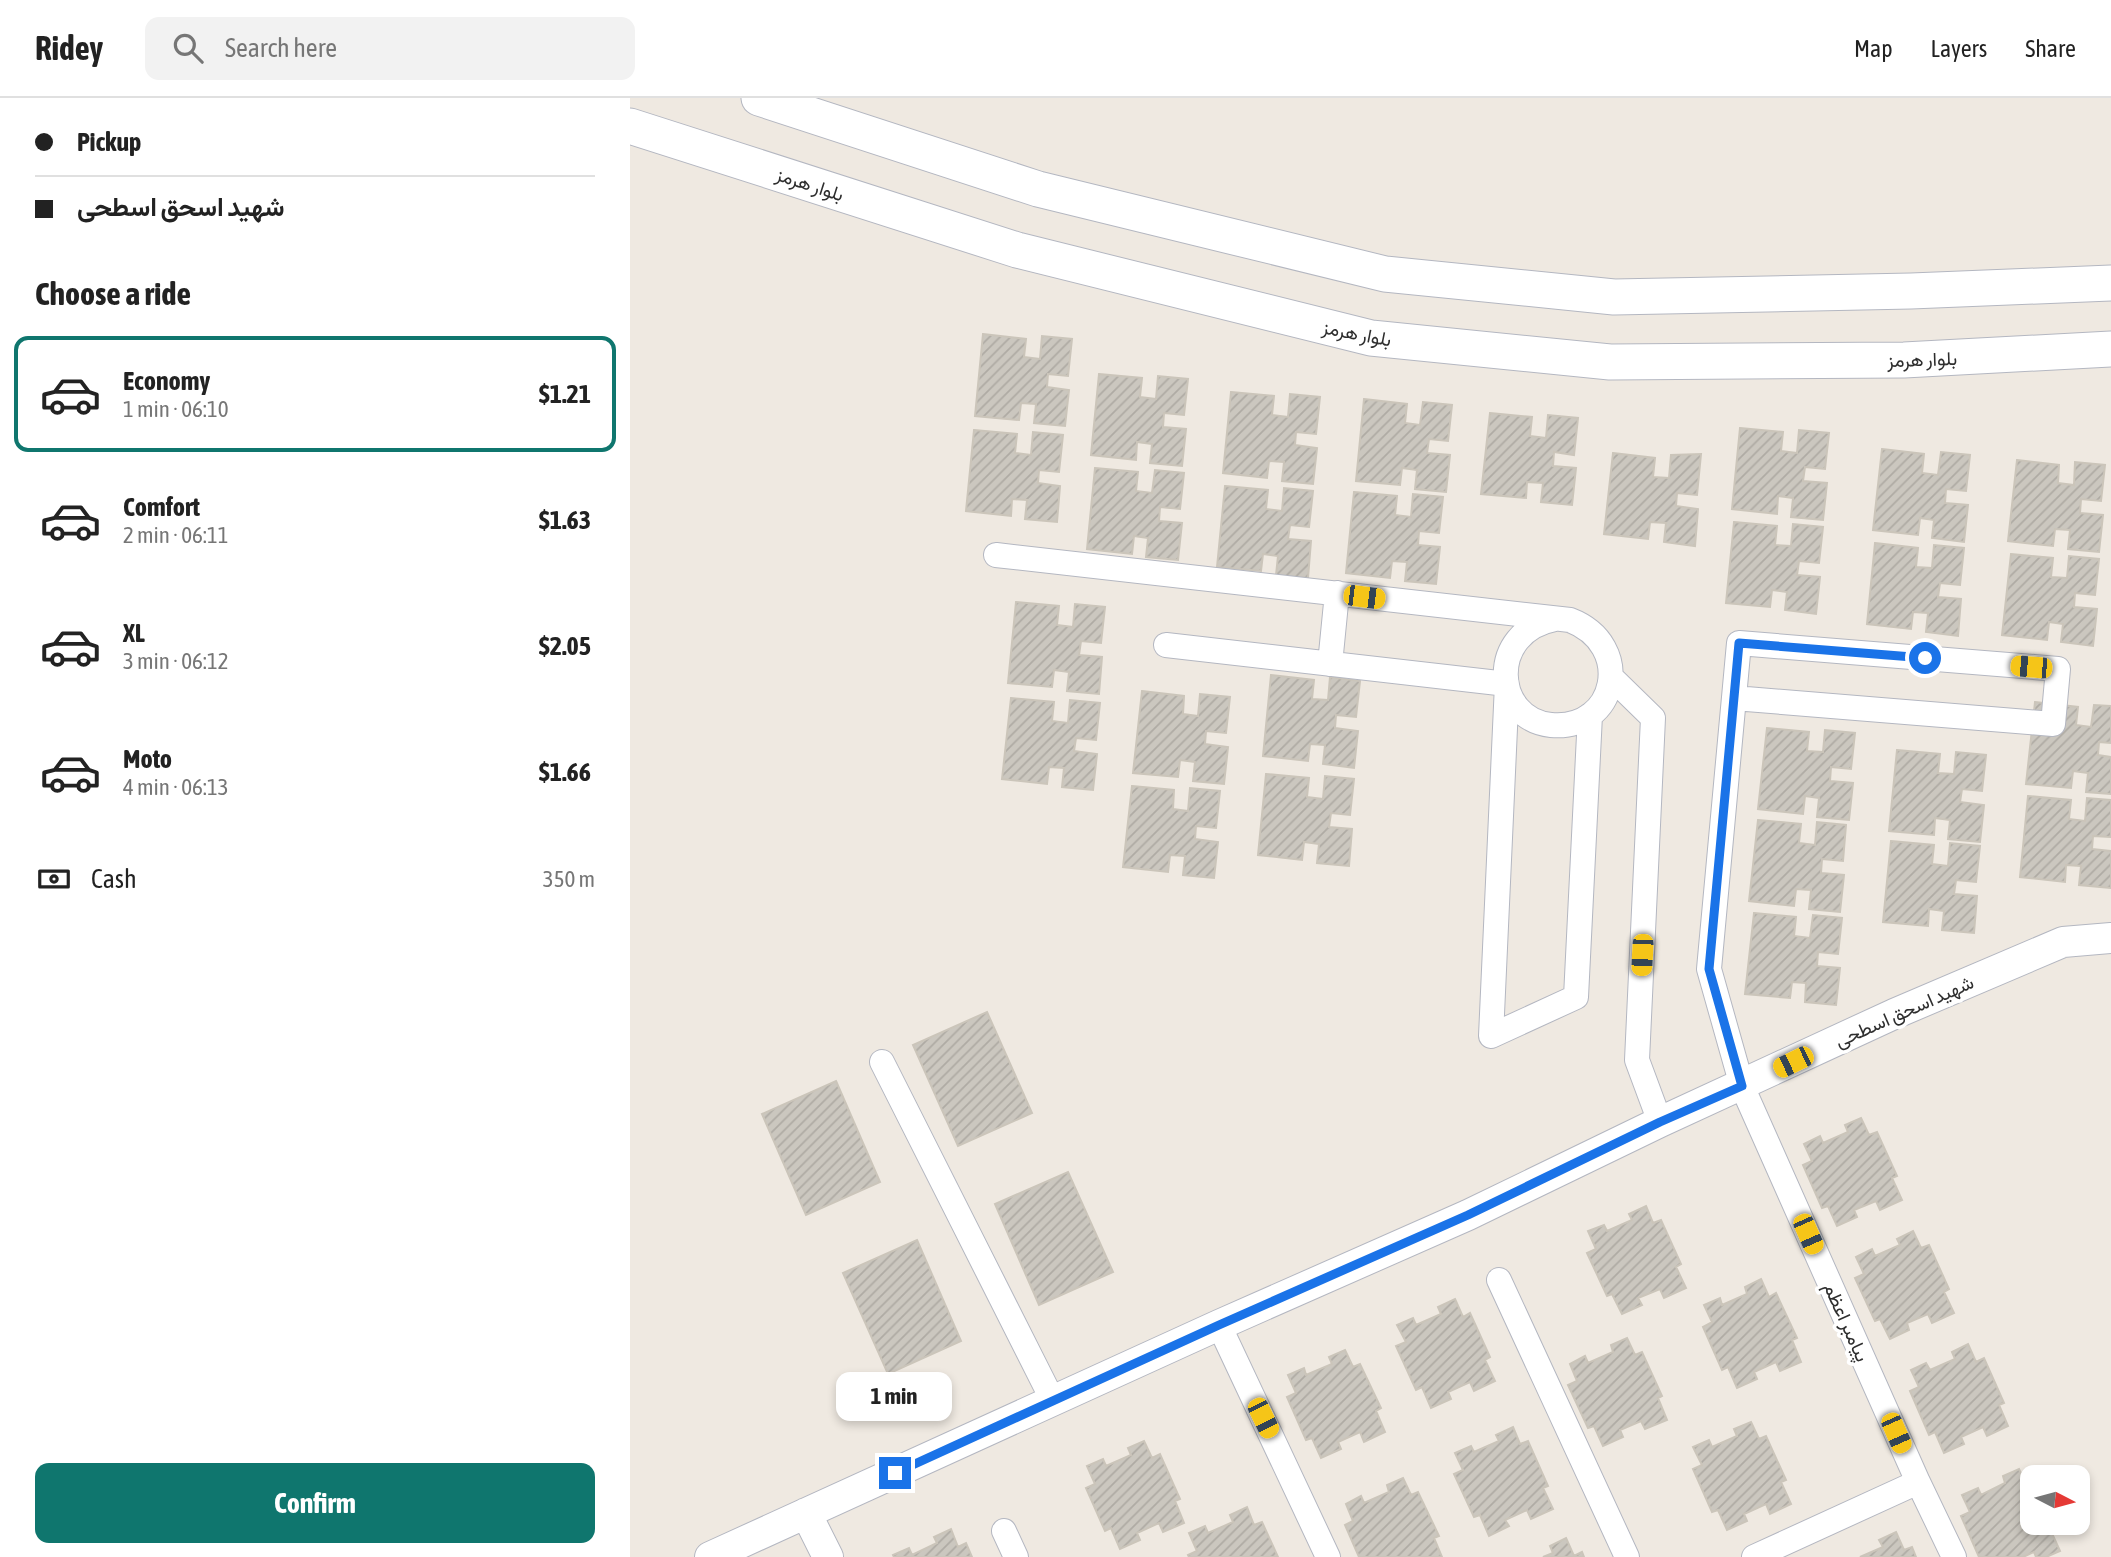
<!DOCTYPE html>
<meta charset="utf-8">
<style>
:root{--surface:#fff;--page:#f2f2f2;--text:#222;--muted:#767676;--line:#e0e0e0;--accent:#0f766e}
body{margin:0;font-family:"Asap Condensed",Vazirmatn,sans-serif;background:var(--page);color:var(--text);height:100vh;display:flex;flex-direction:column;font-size:26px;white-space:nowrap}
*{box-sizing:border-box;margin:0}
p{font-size:23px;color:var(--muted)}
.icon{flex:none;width:38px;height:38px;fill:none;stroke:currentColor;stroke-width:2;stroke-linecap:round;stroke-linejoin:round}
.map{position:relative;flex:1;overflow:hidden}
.panel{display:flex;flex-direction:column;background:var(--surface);width:630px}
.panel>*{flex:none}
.guide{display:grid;align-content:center;height:154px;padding:0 35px;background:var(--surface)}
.needle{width:46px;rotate:96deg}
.tools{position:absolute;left:1390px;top:1367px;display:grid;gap:14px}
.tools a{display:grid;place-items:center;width:70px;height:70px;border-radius:14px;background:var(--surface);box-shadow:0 4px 10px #0003;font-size:35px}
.end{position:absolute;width:32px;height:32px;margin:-16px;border:9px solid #1a73e8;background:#fff;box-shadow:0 0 0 4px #fff}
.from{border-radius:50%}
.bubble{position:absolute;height:49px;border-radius:14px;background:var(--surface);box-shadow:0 4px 10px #0003;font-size:23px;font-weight:700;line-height:49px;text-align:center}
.car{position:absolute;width:21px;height:42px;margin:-21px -10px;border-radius:9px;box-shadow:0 0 5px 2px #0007;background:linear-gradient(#f5c518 24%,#345 0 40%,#f5c518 0 76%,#345 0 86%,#f5c518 0)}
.guide b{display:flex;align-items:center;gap:24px;height:66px;font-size:26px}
.guide b+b{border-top:2px solid var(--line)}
.guide i{width:18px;height:18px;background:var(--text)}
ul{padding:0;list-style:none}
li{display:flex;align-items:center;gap:21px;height:116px;margin:0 14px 10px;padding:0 21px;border:4px solid transparent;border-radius:14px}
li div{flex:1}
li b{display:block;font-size:26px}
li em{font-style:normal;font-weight:700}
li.current{border-color:var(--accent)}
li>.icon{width:63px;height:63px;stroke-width:1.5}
h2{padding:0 35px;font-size:32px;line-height:84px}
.pay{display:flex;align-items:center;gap:18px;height:77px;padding:0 35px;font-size:26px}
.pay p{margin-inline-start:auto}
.cta{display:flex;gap:14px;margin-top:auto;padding:14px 35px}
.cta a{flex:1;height:80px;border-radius:14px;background:var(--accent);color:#fff;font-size:28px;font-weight:700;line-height:80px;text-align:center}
header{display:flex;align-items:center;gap:42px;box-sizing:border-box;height:98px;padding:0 35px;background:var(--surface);border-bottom:2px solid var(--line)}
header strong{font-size:33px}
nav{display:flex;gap:38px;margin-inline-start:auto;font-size:24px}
.search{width:490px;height:63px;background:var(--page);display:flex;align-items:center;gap:18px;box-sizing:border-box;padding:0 24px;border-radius:14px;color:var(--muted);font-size:26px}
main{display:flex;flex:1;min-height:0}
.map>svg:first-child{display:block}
</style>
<header>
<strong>Ridey</strong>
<div class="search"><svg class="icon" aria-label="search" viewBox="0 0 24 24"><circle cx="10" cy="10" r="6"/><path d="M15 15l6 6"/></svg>Search here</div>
<nav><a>Map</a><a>Layers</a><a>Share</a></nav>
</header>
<main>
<section class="panel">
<div class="guide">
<b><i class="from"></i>Pickup</b>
<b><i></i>شهید اسحق اسطحی</b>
</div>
<h2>Choose a ride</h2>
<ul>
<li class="current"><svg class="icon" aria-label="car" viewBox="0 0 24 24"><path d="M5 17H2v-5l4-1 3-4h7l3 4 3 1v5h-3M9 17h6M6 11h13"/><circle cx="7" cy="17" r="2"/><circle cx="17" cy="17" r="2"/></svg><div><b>Economy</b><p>1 min · 06:10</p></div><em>$1.21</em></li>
<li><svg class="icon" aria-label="car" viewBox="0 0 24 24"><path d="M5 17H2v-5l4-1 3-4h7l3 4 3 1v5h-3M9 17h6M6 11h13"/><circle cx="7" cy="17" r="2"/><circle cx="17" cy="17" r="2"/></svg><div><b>Comfort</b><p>2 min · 06:11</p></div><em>$1.63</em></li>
<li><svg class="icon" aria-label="car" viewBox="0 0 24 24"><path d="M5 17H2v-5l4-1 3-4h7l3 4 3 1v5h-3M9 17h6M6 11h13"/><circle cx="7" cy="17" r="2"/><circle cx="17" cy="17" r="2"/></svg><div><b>XL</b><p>3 min · 06:12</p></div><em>$2.05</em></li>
<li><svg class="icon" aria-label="car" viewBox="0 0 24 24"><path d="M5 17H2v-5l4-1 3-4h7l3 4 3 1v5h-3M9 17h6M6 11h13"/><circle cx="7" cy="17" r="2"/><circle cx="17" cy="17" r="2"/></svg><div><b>Moto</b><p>4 min · 06:13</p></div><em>$1.66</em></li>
</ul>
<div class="pay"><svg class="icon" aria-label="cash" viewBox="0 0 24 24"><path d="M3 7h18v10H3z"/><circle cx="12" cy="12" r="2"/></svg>Cash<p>350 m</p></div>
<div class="cta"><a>Confirm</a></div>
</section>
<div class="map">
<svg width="1481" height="1459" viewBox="0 0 1481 1459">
<defs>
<pattern id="building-hatch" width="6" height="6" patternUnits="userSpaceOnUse" patternTransform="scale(1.75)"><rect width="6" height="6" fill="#cbc7bf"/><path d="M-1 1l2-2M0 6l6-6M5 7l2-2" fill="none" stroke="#afaba4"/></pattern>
</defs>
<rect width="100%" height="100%" fill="#efe9e1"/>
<!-- building -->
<path fill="url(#building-hatch)" stroke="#cbc5ba" stroke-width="2" d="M353 236 396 241 394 259 410 261 412 238 442 241 438 278 418 276 417 289 439 292 435 328 404 325 406 306 391 305 389 322 345 318Z
M469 276 512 280 510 299 526 301 528 278 558 281 554 317 534 315 533 329 556 331 552 368 520 365 522 346 507 344 506 362 461 357Z
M601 294 644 298 642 317 658 319 660 296 690 299 686 336 666 334 665 347 687 350 683 386 652 383 654 364 639 363 637 380 593 375Z
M734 301 777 306 775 325 790 327 793 304 822 307 818 343 799 341 797 355 820 357 816 394 785 391 787 372 772 370 770 387 726 383Z
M860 315 902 319 900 338 916 340 918 317 948 320 944 357 924 354 923 368 946 370 942 407 911 404 913 385 897 384 896 400 851 396Z
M1110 330 1153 334 1151 353 1167 355 1169 332 1199 335 1195 371 1175 369 1173 383 1197 385 1193 422 1161 419 1163 400 1148 398 1147 416 1102 411Z
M344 332 387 336 385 355 401 357 403 334 433 337 429 374 409 372 408 385 430 388 427 424 395 421 397 402 382 401 381 418 336 413Z
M1252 351 1294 356 1292 375 1308 377 1311 354 1340 357 1336 393 1316 391 1315 405 1338 407 1334 444 1302 440 1304 422 1290 420 1288 437 1243 432Z
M983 355 1025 360 1023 379 1039 380 1041 357 1071 356 1067 397 1047 395 1046 408 1068 411 1065 448 1034 444 1036 425 1020 424 1018 441 974 436Z
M1387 362 1429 367 1428 385 1444 387 1445 364 1475 367 1471 403 1451 401 1450 415 1473 417 1469 454 1438 451 1440 432 1425 431 1423 448 1378 443Z
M465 370 508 374 506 393 522 395 525 372 554 375 550 411 530 409 529 423 552 425 548 462 516 459 518 440 504 438 502 456 457 451Z
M595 388 638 392 636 411 652 413 654 390 683 393 679 429 660 427 658 441 681 443 678 480 646 477 648 458 633 456 631 473 587 469Z
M724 394 767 398 765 417 781 419 783 396 813 399 809 435 789 433 788 447 810 449 806 486 775 483 777 464 762 463 760 480 716 475Z
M1104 424 1147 428 1145 447 1161 448 1163 426 1193 429 1189 465 1169 463 1167 477 1190 479 1186 516 1155 512 1157 494 1142 492 1140 509 1096 505Z
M1245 445 1288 450 1286 469 1302 470 1304 447 1334 450 1330 487 1310 485 1308 499 1331 501 1328 538 1296 534 1298 515 1283 514 1281 531 1237 526Z
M1381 456 1423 460 1421 479 1437 480 1439 458 1469 461 1465 497 1445 495 1444 509 1467 511 1463 548 1431 544 1433 526 1419 524 1417 542 1372 537Z
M386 504 429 508 427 527 443 529 445 506 475 509 471 545 451 543 449 557 472 559 469 596 437 593 439 574 424 572 422 589 378 585Z
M641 577 684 582 682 601 698 602 700 579 730 583 726 619 706 617 705 630 728 633 724 670 693 666 695 647 680 646 678 663 633 658Z
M512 593 554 598 553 616 568 618 570 596 600 599 596 635 576 633 575 646 598 649 594 686 563 683 565 664 550 662 548 679 503 675Z
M381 600 424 604 422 623 438 625 440 602 470 605 466 642 446 640 444 653 467 656 463 692 432 689 434 670 419 669 417 686 372 681Z
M1405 604 1448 609 1446 627 1461 629 1464 607 1481 608V645L1469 644 1468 657 1481 659V696L1456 694 1458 675 1443 673 1441 690 1396 686Z
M1137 630 1179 634 1177 653 1193 654 1195 632 1225 635 1221 671 1201 669 1200 683 1223 685 1219 722 1187 719 1189 700 1175 698 1173 716 1128 711Z
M1267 652 1310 656 1308 675 1324 676 1326 654 1356 657 1352 693 1332 691 1330 704 1354 707 1350 744 1318 741 1320 722 1305 720 1304 737 1259 733Z
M636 676 679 680 677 699 693 701 695 678 724 681 720 717 701 715 699 729 722 731 719 768 687 765 689 746 674 744 672 762 628 757Z
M502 688 544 692 543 711 558 713 560 690 590 693 586 730 566 728 565 741 588 744 584 780 553 777 555 758 540 757 538 774 493 769Z
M1398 698 1441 702 1439 721 1455 723 1457 700 1481 702V739L1463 738 1462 751 1481 753V790L1449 787 1451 768 1436 767 1435 784 1390 779Z
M1128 722 1171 726 1169 745 1185 747 1187 724 1216 727 1213 763 1192 761 1191 775 1214 777 1210 814 1179 811 1181 792 1166 791 1164 808 1119 803Z
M1261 743 1304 747 1302 766 1318 768 1320 745 1350 748 1346 784 1326 782 1324 796 1347 798 1344 835 1312 832 1314 813 1299 811 1298 828 1253 824Z
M1124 815 1166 819 1164 838 1180 840 1183 817 1212 820 1208 856 1188 854 1187 868 1210 870 1206 907 1175 904 1176 885 1162 884 1160 900 1115 896Z
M357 914 402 1015 328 1048 283 947Z
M206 983 250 1084 176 1117 132 1016Z
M1231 1020 1239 1037 1247 1034 1267 1078 1262 1080 1272 1102 1250 1112 1246 1103 1224 1112 1227 1119 1207 1128 1198 1108 1192 1110 1173 1067 1182 1063 1174 1046 1190 1038 1193 1045 1218 1034 1215 1027Z
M438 1074 483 1174 409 1207 365 1106Z
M1016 1108 1023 1125 1031 1122 1051 1166 1046 1169 1056 1190 1034 1200 1030 1191 1008 1200 1012 1207 992 1216 982 1196 977 1198 957 1155 966 1151 958 1133 974 1127 977 1133 1002 1122 999 1116Z
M1283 1133 1291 1150 1299 1147 1319 1191 1314 1194 1324 1215 1302 1225 1298 1216 1277 1225 1279 1232 1260 1241 1250 1221 1245 1223 1225 1180 1234 1176 1226 1159 1242 1151 1245 1158 1270 1147 1267 1141Z
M287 1142 331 1243 258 1276 213 1175Z
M1131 1181 1139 1199 1146 1195 1167 1240 1162 1242 1171 1264 1150 1273 1146 1264 1124 1274 1127 1281 1107 1290 1098 1269 1092 1272 1073 1229 1082 1224 1074 1207 1090 1200 1092 1207 1117 1196 1115 1189Z
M825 1201 833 1219 840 1215 860 1259 855 1262 865 1283 844 1293 840 1284 818 1294 821 1301 801 1310 792 1289 786 1292 766 1248 776 1244 767 1227 783 1220 786 1227 811 1216 808 1209Z
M997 1240 1005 1257 1012 1254 1032 1298 1028 1300 1037 1322 1015 1331 1011 1323 990 1332 993 1339 973 1348 964 1328 958 1330 938 1287 947 1283 940 1266 955 1258 958 1265 983 1254 981 1247Z
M1338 1246 1346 1264 1354 1260 1374 1305 1369 1307 1378 1328 1357 1338 1353 1329 1331 1339 1334 1346 1314 1355 1305 1334 1299 1337 1280 1293 1289 1289 1281 1272 1296 1265 1300 1272 1325 1261 1322 1254Z
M715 1252 723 1269 730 1266 751 1310 746 1313 755 1334 734 1344 730 1334 708 1344 711 1351 691 1360 682 1340 676 1342 657 1299 666 1295 658 1277 674 1270 676 1277 702 1266 699 1259Z
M1121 1324 1129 1341 1136 1338 1156 1382 1151 1384 1161 1406 1140 1416 1136 1406 1114 1416 1117 1423 1097 1432 1088 1412 1082 1414 1063 1371 1072 1367 1063 1349 1079 1342 1082 1349 1107 1338 1104 1331Z
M883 1329 890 1346 898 1343 918 1388 913 1390 923 1411 901 1421 897 1412 875 1422 879 1428 859 1438 850 1417 844 1419 824 1376 833 1372 825 1355 841 1348 844 1354 869 1343 866 1337Z
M514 1343 522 1360 530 1356 550 1401 545 1403 554 1425 533 1434 529 1425 507 1435 510 1442 490 1451 481 1430 475 1433 456 1390 465 1386 457 1368 473 1361 476 1368 501 1357 498 1350Z
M1389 1371 1397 1389 1402 1386V1424H1422L1425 1429 1420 1431 1430 1453 1416 1459H1406L1404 1454 1393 1459H1349L1331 1418 1340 1414 1332 1397 1348 1390 1351 1397 1375 1385 1373 1378Z
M773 1380 781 1397 788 1394 809 1438 804 1440 812 1459H729L715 1427 723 1423 716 1406 731 1398 734 1405 759 1394 757 1387Z
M617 1409 624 1427 632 1424 648 1459H559L558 1457 567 1453 559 1435 575 1428 578 1435 603 1424 600 1417Z
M321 1431 328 1449 336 1445 342 1459H264L263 1457 279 1450 282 1457 307 1445 304 1439Z
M1266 1434 1274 1452 1282 1449 1286 1459H1230L1253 1449 1249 1442Z
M936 1440 944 1458 952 1454 954 1459H913L923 1455 920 1448Z"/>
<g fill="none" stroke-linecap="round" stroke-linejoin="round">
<defs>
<path id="minor" d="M366 457 940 522C1005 547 987 633 921 627 863 621 857 534 925 521
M536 547 877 586 861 938 946 899 960 617
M700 566 707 495
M981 579 1023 620 1007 962 1030 1024
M1104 600 1423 626 1428 571 1109 545 1079 871 1112 988 1288 1384 1324 1459
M252 964 423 1303
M869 1182 997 1459
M589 1227 698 1459
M374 1433 386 1459
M1124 1459 1288 1384"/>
<path id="tertiary" d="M176 1415 198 1459
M80 1459 589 1227 838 1117 1030 1024 1264 916 1433 844 1481 840"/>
<path id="secondary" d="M129 0 408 91 755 176 984 199 1281 193 1481 185
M0 28 387 152 741 240 980 264 1274 262 1481 251"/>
</defs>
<!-- minor casing -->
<use href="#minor" stroke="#b4b7c1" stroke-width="26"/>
<!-- tertiary casing -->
<use href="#tertiary" stroke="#b4b7c1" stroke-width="32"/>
<!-- secondary casing -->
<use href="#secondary" stroke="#b4b7c1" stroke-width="37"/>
<!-- minor -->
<use href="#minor" stroke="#fff" stroke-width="24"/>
<!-- tertiary -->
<use href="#tertiary" stroke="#fff" stroke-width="30"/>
<!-- secondary -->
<use href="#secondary" stroke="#fff" stroke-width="35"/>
</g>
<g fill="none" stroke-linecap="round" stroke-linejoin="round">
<!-- route -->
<path stroke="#1a73e8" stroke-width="9" d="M265 1375 589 1227 838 1117 1030 1024 1112 988 1079 871 1109 545 1295 560"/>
</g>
<g text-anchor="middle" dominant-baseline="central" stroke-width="7" stroke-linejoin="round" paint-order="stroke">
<!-- street labels -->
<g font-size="19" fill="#2e2e2e" stroke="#fff">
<text transform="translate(180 86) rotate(18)">بلوار هرمز</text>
<text transform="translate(727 235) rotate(11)">بلوار هرمز</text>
<text transform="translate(1292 261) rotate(-2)">بلوار هرمز</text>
<text transform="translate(1274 913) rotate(-24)">شهید اسحق اسطحی</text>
<text transform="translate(1217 1224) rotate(66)">پیامبر اعظم</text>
</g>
</g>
</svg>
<div class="tools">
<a><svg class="needle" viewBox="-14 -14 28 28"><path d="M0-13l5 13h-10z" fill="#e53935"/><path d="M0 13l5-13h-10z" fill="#767676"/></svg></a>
</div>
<i class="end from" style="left:1295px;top:560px"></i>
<i class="end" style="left:265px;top:1375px"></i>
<div class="bubble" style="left:206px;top:1274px;width:116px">1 min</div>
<i class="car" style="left:734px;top:499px;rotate:97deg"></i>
<i class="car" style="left:1401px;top:569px;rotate:275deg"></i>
<i class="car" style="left:1012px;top:857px;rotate:183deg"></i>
<i class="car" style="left:1163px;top:964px;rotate:244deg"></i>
<i class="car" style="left:1178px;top:1136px;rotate:156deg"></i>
<i class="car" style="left:633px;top:1320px;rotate:154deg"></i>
<i class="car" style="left:1266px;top:1335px;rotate:156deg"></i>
</div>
</main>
